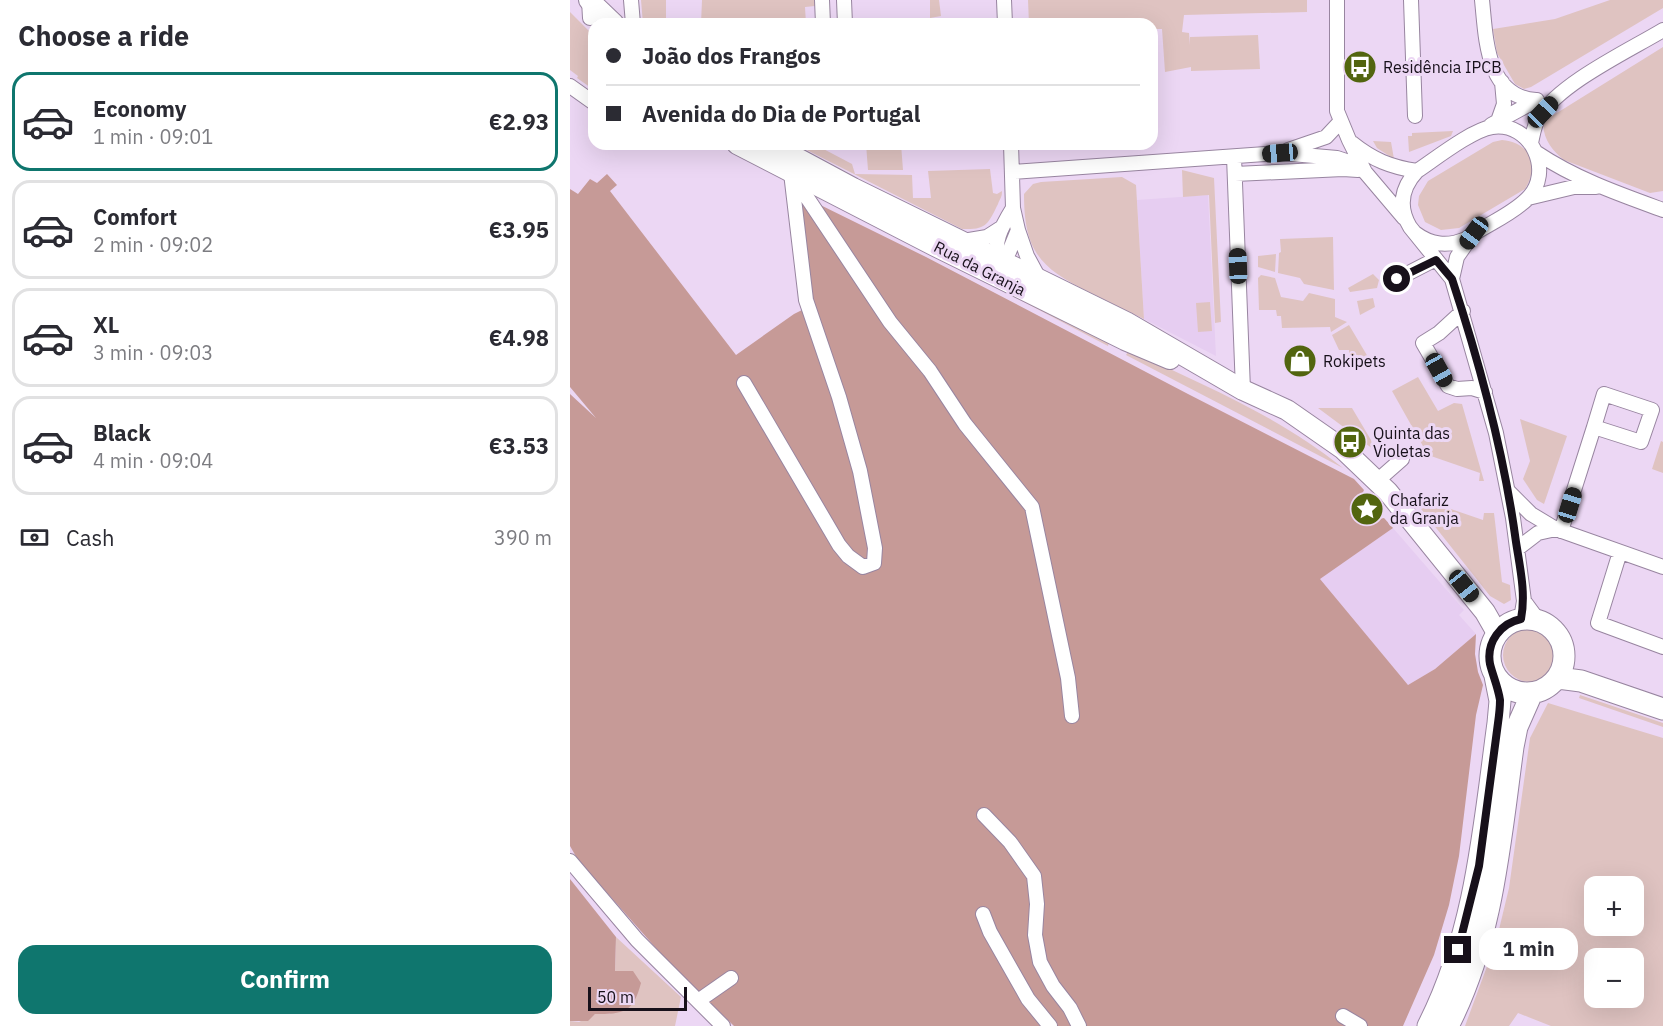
<!DOCTYPE html>
<meta charset="utf-8">
<style>
:root{--surface:#fff;--page:#f7f7f7;--text:#2b2b33;--muted:#7c7c81;--line:#e1e1e2;--accent:#0f766e}
body{margin:0;font-family:"IBM Plex Sans",sans-serif;background:var(--page);color:var(--text);height:100vh;display:flex;flex-direction:column;font-size:22px;white-space:nowrap}
*{box-sizing:border-box;margin:0}
p{font-size:20px;color:var(--muted)}
.icon{flex:none;width:33px;height:33px;fill:none;stroke:currentColor;stroke-width:2;stroke-linecap:round;stroke-linejoin:round}
.map{position:relative;flex:1;overflow:hidden}
.side{display:flex;flex-direction:column;background:var(--surface);width:570px}
.side>*{flex:none}
.hud{position:absolute;left:18px;top:18px;width:570px;height:132px;border-radius:18px;box-shadow:0 6px 24px #0002;display:grid;align-content:center;height:132px;padding:0 18px;background:var(--surface)}
.buttons{position:absolute;left:1014px;top:876px;display:grid;gap:12px}
.buttons a{display:grid;place-items:center;width:60px;height:60px;border-radius:12px;background:var(--surface);box-shadow:0 6px 24px #0002;font-size:30px}
.scale{position:absolute;left:18px;bottom:15px;width:99px;box-sizing:border-box;padding-left:6px;border:3px solid #17101a;border-top:0;font-size:16px;line-height:21px;white-space:nowrap;color:#17101a;-webkit-text-stroke:4px #ecd7f4;paint-order:stroke}
.end{position:absolute;width:27px;height:27px;margin:-14px;border:8px solid #17101a;background:#fff;box-shadow:0 0 0 3px #fff}
.from{border-radius:50%}
.bubble{position:absolute;height:42px;border-radius:18px;background:var(--surface);box-shadow:0 6px 24px #0002;font-size:20px;font-weight:700;line-height:42px;text-align:center}
.car{position:absolute;width:18px;height:36px;margin:-18px -9px;border-radius:8px;box-shadow:0 0 4px 2px #0007;background:linear-gradient(#222 24%,#8ab4d8 0 40%,#222 0 76%,#8ab4d8 0 86%,#222 0)}
.hud b{display:flex;align-items:center;gap:21px;height:57px;font-size:22px}
.hud b+b{border-top:2px solid var(--line)}
.hud i{width:15px;height:15px;background:var(--text)}
ul{padding:0;list-style:none}
li{display:flex;align-items:center;gap:18px;height:99px;margin:0 12px 9px;padding:0 6px;border:3px solid var(--line);border-radius:18px}
li div{flex:1}
li b{display:block;font-size:22px}
li em{font-style:normal;font-weight:700}
li.active{border-color:var(--accent)}
li>.icon{width:54px;height:54px;stroke-width:1.5}
h2{padding:0 18px;font-size:27px;line-height:72px}
.pay{display:flex;align-items:center;gap:15px;height:66px;padding:0 18px;font-size:22px}
.pay p{margin-inline-start:auto}
.cta{display:flex;gap:12px;margin-top:auto;padding:12px 18px}
.cta a{flex:1;height:69px;border-radius:18px;background:var(--accent);color:#fff;font-size:24px;font-weight:700;line-height:69px;text-align:center}
main{display:flex;flex:1;min-height:0}
.map>svg:first-child{display:block}
</style>
<main>
<section class="side">
<h2>Choose a ride</h2>
<ul>
<li class="active"><svg class="icon" aria-label="car" viewBox="0 0 24 24"><path d="M5 17H2v-5l4-1 3-4h7l3 4 3 1v5h-3M9 17h6M6 11h13"/><circle cx="7" cy="17" r="2"/><circle cx="17" cy="17" r="2"/></svg><div><b>Economy</b><p>1 min · 09:01</p></div><em>€2.93</em></li>
<li><svg class="icon" aria-label="car" viewBox="0 0 24 24"><path d="M5 17H2v-5l4-1 3-4h7l3 4 3 1v5h-3M9 17h6M6 11h13"/><circle cx="7" cy="17" r="2"/><circle cx="17" cy="17" r="2"/></svg><div><b>Comfort</b><p>2 min · 09:02</p></div><em>€3.95</em></li>
<li><svg class="icon" aria-label="car" viewBox="0 0 24 24"><path d="M5 17H2v-5l4-1 3-4h7l3 4 3 1v5h-3M9 17h6M6 11h13"/><circle cx="7" cy="17" r="2"/><circle cx="17" cy="17" r="2"/></svg><div><b>XL</b><p>3 min · 09:03</p></div><em>€4.98</em></li>
<li><svg class="icon" aria-label="car" viewBox="0 0 24 24"><path d="M5 17H2v-5l4-1 3-4h7l3 4 3 1v5h-3M9 17h6M6 11h13"/><circle cx="7" cy="17" r="2"/><circle cx="17" cy="17" r="2"/></svg><div><b>Black</b><p>4 min · 09:04</p></div><em>€3.53</em></li>
</ul>
<div class="pay"><svg class="icon" aria-label="cash" viewBox="0 0 24 24"><path d="M3 7h18v10H3z"/><circle cx="12" cy="12" r="2"/></svg>Cash<p>390 m</p></div>
<div class="cta"><a>Confirm</a></div>
</section>
<div class="map">
<svg width="1093" height="1026" viewBox="0 0 1093 1026">
<rect width="100%" height="100%" fill="#ecd7f4"/>
<!-- built -->
<path fill="#e6cdf1" d="M638 195 646 356 574 319 567 200Z
M823 528 894 610 889 615 906 634 865 669 838 685 749 579Z"/>
<!-- green -->
<path fill="#dfc3c1" fill-rule="evenodd" d="M71 0H96V24H73Z
M132 0H245V6L235 7 236 24H131Z
M360 0H369L371 16 360 18Z
M458 0H737V12L614 15 612 32 619 33 620 45V37L688 35 690 69 621 71V67L595 72 592 29H582V24H459Z
M1040 0H1093V8L961 87 954 89 945 84 927 53 923 29 985 19Z
M0 12 24 36V90L7 78 8 76 0 70Z
M1093 47V191L1080 193 994 160C982 151 971 136 974 121Z
M883 131 881 136 839 152 838 136H842V133Z
M932 140C961 143 970 165 955 189L889 228 871 230 855 222 848 205 849 196 858 181 923 142Z
M803 141 821 142 824 159 807 148Z
M225 144H244L282 164 285 174 342 175 343 198H361L358 171 420 169 423 193 427 194 432 191C432 198 430 198 428 204 418 224 417 230 392 229Z
M296 144H331L333 170H298Z
M612 170 644 178 651 322 645 323 639 195 613 197Z
M552 177 566 185 574 319C555 310 537 301 519 292 470 268 454 251 454 194L463 184 471 182Z
M763 237 764 290 734 284 730 278 708 273 709 253 711 252 710 239Z
M706 254 705 272 688 267V256Z
M803 274 809 280 807 288 780 292 778 288Z
M402 275 539 342 538 346Z
M691 275 705 278 711 297 733 301 739 293 765 299V317L777 322 761 332 760 327 712 328 711 316H707L706 310H689L688 278Z
M803 298 805 307 790 315 787 301Z
M640 302 642 331 628 332 626 303Z
M779 325 798 357 795 365H780L779 350H769L762 335Z
M559 350C633 385 709 416 773 468L556 355Z
M848 377 868 411 884 403 892 404 914 481H909L910 473 858 455 822 391Z
M748 408H782L801 440 803 449Z
M950 419 997 436 974 504 967 500 953 479 960 461Z
M1091 441 1093 442V473L1082 469Z
M840 495 913 520 914 513H924L932 582 940 585 941 600 934 604 920 596Z
M933 655a27 27 0 1 1 54 0a27 27 0 1 1-54 0Z
M1010 695 1093 723V727L1009 698Z
M978 703 1093 738V1026H981L948 1013 939 1026H895L926 942 939 888 960 738ZM1064 886V926H1024V886ZM1064 958V998H1024V958Z
M46 937 111 997 105 1026H0V1021L9 1022 25 1014H40L45 972Z"/>
<!-- forest -->
<path fill="#c69a97" d="M37 174 47 185 40 191 166 355 224 314 242 305 228 194 356 257 618 394 784 479 794 490C785 507 794 523 814 518L823 528 750 579 838 685 865 669 906 634 905 654 908 672 913 685 906 715 889 856 879 905 864 955 833 1026H164L100 964 8 860 0 846V394L26 418 0 387V189L8 194 20 179 27 183Z
M0 879 46 937 45 971H63L71 983C63 1013 54 1014 25 1014L18 1021H0Z"/>
<g fill="none" stroke-linecap="round" stroke-linejoin="round">
<defs>
<path id="minor" d="M19 0 20 18
M61 0 63 24
M252 0 253 24
M274 0 275 24
M434 0 435 24
M767 0V111L779 140 795 172 834 218
M841 0 845 116
M912 0C916 38 916 97 966 100
M0 86 24 103
M928 121 934 104 932 82
M921 125 967 100
M782 143C803 160 821 167 847 171
M961 143C963 134 964 125 969 117 990 83 1058 51 1093 30
M718 150 756 137 771 121
M967 153C1006 179 1049 194 1093 210
M664 157 673 390
M442 172 710 153 767 158 779 162 795 172
M665 174 773 169 788 170
M224 178 320 322 360 371 395 424 462 507 498 678 502 716
M958 198 1004 187H1026
M448 230 457 256 470 280
M845 233C861 245 877 247 896 239 915 225 940 216 957 199 985 172 961 121 922 127 902 130 865 159 847 171 831 188 828 207 840 227L882 279
M901 237 887 257 882 279 926 433 943 518 954 601 951 619
M393 241 417 237 431 228
M421 259H427L439 252 448 230 443 208 441 144
M430 264C421 244 432 226 443 208
M827 279 866 259
M893 311 869 333 853 343 878 386 887 389 902 388 915 392
M174 383 269 545 278 556 293 567 304 563 305 548 290 471 269 397 236 300 221 173
M1034 394 1082 410 1071 442 1024 427Z
M807 481 832 459
M938 491 961 514 986 529
M991 531 1024 427
M947 549 968 533 986 529 1093 567
M1050 552 1028 623 1093 647
M954 601 968 620
M414 815 440 842 464 876 467 904 465 935 470 962 483 986 500 1008 509 1026
M0 861 67 940 153 1026
M413 914 420 932 458 999 480 1026
M128 1001 161 978
M773 1016 790 1026"/>
<path id="secondary" d="M19 0 44 24
M167 144 365 246 555 340 600 359
M201 144 283 188 556 322 673 390 717 410 773 449 818 492 915 612 927 633"/>
<path id="primary" d="M920 656a37 37 0 1 1 74 0a37 37 0 1 1-74 0Z
M988 678 1011 681 1093 709
M858 1026C906 932 914 826 928 723L930 701 925 676
M878 1026C923 939 930 842 943 747L947 727 962 693"/>
</defs>
<!-- minor casing -->
<use href="#minor" stroke="#9885a0" stroke-width="16"/>
<!-- secondary casing -->
<use href="#secondary" stroke="#9885a0" stroke-width="22"/>
<!-- primary casing -->
<use href="#primary" stroke="#9885a0" stroke-width="23"/>
<!-- minor -->
<use href="#minor" stroke="#fff" stroke-width="14"/>
<!-- secondary -->
<use href="#secondary" stroke="#fff" stroke-width="20"/>
<!-- primary -->
<use href="#primary" stroke="#fff" stroke-width="21"/>
</g>
<g fill="none" stroke-linecap="round" stroke-linejoin="round">
<!-- route -->
<path stroke="#17101a" stroke-width="8" d="M827 279 866 260 882 279C910 364 934 453 946 542 950 568 956 593 951 619 931 623 916 642 920 664 923 676 928 687 930 700 930 707 929 716 928 723L909 866 888 950"/>
</g>
<!-- icons -->
<defs>
<symbol id="bus-disc" viewBox="-11 -11 22 22"><circle r="9.5" fill="#52650f" stroke="#ecd7f4"/><path d="M-5-6H5V4H4V6H2V4H-2V6H-4V4H-5ZM-3.5-4V0h7V-4ZM-3.5 1.2v1.5H-2V1.2ZM2 1.2v1.5H3.5V1.2Z" fill="#fff"/></symbol>
<symbol id="shop-disc" viewBox="-11 -11 22 22"><circle r="9.5" fill="#52650f" stroke="#ecd7f4"/><path d="M-5-2.5h2.3a2.7 3.5 0 0 1 5.4 0H5L5.5 6h-11ZM-1.5-2.5h3a1.5 2.3 0 0 0-3 0Z" fill="#fff"/></symbol>
<symbol id="sight-disc" viewBox="-11 -11 22 22"><circle r="9.5" fill="#52650f" stroke="#ecd7f4"/><path d="M0-6L1.8-2.2L6-1.7L2.9 1.2L3.7 5.4L0 3.3L-3.7 5.4L-2.9 1.2L-6-1.7L-1.8-2.2Z" fill="#fff"/></symbol>
</defs>
<g fill-rule="evenodd">
<use href="#bus-disc" x="771" y="48" width="38" height="38"/>
<use href="#shop-disc" x="711" y="342" width="38" height="38"/>
<use href="#bus-disc" x="761" y="423" width="38" height="38"/>
<use href="#sight-disc" x="778" y="490" width="38" height="38"/>
</g>
<g text-anchor="middle" dominant-baseline="central" stroke-width="6" stroke-linejoin="round" paint-order="stroke">
<!-- poi labels -->
<g font-size="16" fill="#17101a" stroke="#ecd7f4" text-anchor="start">
<text x="813" y="67">Residência IPCB</text>
<text x="753" y="361">Rokipets</text>
<text x="803" y="433">Quinta das<tspan x="803" dy="18">Violetas</tspan></text>
<text x="820" y="500">Chafariz<tspan x="820" dy="18">da Granja</tspan></text>
</g>
<!-- street labels -->
<g font-size="16" fill="#17101a" stroke="#ecd7f4">
<text transform="translate(410 268) rotate(27)">Rua da Granja</text>
</g>
</g>
</svg>
<div class="buttons">
<a>+</a>
<a>−</a>
</div>
<div class="scale">50 m</div>
<i class="end from" style="left:827px;top:279px"></i>
<i class="end" style="left:888px;top:950px"></i>
<div class="bubble" style="left:909px;top:928px;width:99px">1 min</div>
<i class="car" style="left:973px;top:112px;rotate:44deg"></i>
<i class="car" style="left:710px;top:153px;rotate:265deg"></i>
<i class="car" style="left:904px;top:233px;rotate:216deg"></i>
<i class="car" style="left:668px;top:266px;rotate:358deg"></i>
<i class="car" style="left:869px;top:370px;rotate:151deg"></i>
<i class="car" style="left:1000px;top:505px;rotate:17deg"></i>
<i class="car" style="left:894px;top:586px;rotate:141deg"></i>
<div class="hud">
<b><i class="from"></i>João dos Frangos</b>
<b><i></i>Avenida do Dia de Portugal</b>
</div>
</div>
</main>
